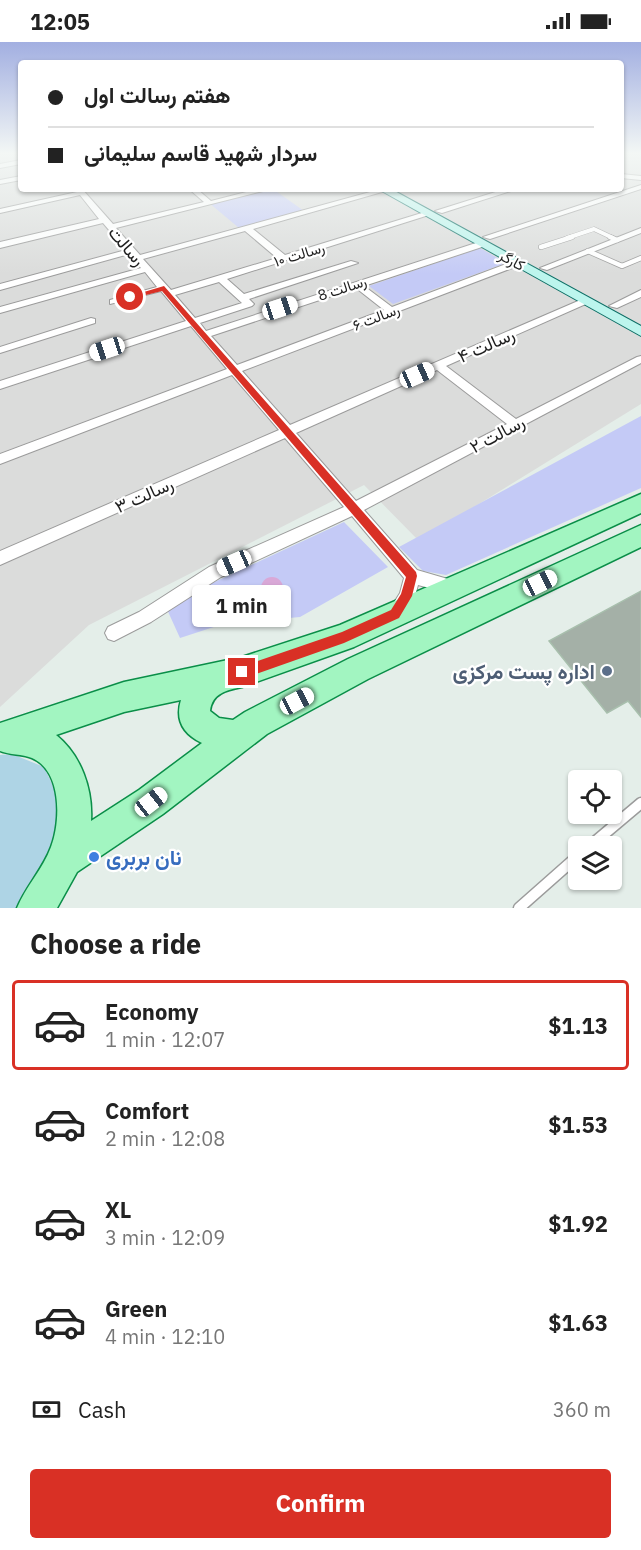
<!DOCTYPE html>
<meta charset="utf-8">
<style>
:root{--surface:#fff;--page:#f6f6f6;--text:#222;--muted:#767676;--line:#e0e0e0;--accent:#d93025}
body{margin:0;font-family:"IBM Plex Sans",Vazirmatn,sans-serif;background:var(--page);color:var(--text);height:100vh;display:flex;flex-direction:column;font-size:22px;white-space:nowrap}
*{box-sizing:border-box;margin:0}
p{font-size:20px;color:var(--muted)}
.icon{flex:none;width:33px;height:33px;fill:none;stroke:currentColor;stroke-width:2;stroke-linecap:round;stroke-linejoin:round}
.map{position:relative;height:866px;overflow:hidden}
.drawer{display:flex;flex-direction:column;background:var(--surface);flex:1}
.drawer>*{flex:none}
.top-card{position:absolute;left:18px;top:18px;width:606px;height:132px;border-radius:6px;box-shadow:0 2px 4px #0004;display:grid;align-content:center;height:132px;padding:0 30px;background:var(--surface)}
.tools{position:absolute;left:568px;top:728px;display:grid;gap:12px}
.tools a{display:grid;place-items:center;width:54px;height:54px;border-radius:6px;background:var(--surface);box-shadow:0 2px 4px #0004;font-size:30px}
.end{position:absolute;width:27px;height:27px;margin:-14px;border:8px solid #d93025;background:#fff;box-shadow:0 0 0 3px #fff}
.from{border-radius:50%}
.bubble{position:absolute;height:42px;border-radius:6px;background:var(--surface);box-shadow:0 2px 4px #0004;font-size:20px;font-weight:700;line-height:42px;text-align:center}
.car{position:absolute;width:18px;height:36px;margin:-18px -9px;border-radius:8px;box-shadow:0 0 4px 2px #0007;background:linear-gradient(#fff 24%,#345 0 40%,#fff 0 76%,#345 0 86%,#fff 0)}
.top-card b{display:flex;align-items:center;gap:21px;height:57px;font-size:22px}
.top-card b+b{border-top:2px solid var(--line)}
.top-card i{width:15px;height:15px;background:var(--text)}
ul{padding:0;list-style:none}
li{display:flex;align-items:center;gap:18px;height:90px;margin:0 12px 9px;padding:0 18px;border:3px solid transparent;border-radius:6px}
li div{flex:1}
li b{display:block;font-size:22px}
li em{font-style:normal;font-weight:700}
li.on{border-color:var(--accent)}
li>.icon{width:54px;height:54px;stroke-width:1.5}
h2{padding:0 30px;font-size:27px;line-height:72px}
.pay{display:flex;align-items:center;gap:15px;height:66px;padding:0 30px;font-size:22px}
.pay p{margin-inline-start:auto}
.primary-button{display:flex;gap:12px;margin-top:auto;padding:12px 30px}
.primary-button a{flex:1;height:69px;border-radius:6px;background:var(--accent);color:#fff;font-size:24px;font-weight:700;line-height:69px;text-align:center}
.status{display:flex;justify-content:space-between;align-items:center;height:42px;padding:0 30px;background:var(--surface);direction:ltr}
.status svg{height:16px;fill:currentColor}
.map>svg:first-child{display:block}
</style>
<div class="status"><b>12:05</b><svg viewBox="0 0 49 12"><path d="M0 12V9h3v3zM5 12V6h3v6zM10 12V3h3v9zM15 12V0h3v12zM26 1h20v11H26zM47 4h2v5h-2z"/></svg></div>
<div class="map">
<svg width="641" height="866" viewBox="0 0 641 866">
<rect width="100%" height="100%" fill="#e4eee9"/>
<!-- residential -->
<path fill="#dbdcdb" d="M0 111H21V147H621V111H641V362L419 499 364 443 89 583 0 665Z"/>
<!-- grass -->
<path fill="#aed4e5" d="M12 712 44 725C48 734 53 742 55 751 67 790 40 837 16 866H0V713Z"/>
<!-- park -->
<path fill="#c4caf6" d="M261 147H273L304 169 239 186 208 160Z
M480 206 506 221 393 262 369 244Z
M641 374V446L446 533 423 529 399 505Z
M344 480 388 525 300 575 223 582 180 596 165 563Z"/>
<!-- water -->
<path fill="#d9a8d7" d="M261 546a11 11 0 1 1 22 0a11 11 0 1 1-22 0Z"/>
<!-- building -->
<path fill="#a4b0a7" stroke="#a8bfad" stroke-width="1.5" d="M641 549V675L628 659 607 671 549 599Z"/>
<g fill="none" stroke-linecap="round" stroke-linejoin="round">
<defs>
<path id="lane-far2" d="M567 196 594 187 613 196"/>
<path id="lane-far1" d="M610 195 617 198
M541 205 572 195
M588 209 622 224 641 216"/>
<path id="lane" d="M590 804 641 761
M519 866 579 813"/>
<path id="street" d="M21 118V122L0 126V122Z
M621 132 641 134V138L621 136Z
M21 134V138L0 142V138Z
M641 143V147L490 197 483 195Z
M74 147H82L113 182 204 160 189 147H197L211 159 258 147H271L116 186 140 213 381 147 389 148 253 187 285 213 425 170 432 172 227 237 244 252 351 219 358 221 249 257 254 262 252 264 200 281 206 289 482 199 485 200V204L364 244 392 265 514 219H520V223L242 329 290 383 585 256 588 257V261L446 324 516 377 637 315 641 314V321L364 468 417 528 458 540 460 545 458 550 452 552 418 543C415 555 409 573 396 578L390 575 388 570 400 551 404 536 352 474 221 535 151 580 114 599 108 597 105 591 108 585 139 570 209 525 344 465 285 396 0 523V509L279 388 232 333 0 422V412L227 327 191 284 0 347V339L186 279 161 249 110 262V258L157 245 145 230 0 271V265L141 226 129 212 0 248V242L126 208 103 181 0 206V200L99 177 80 153 0 171V167L77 150ZM245 189 277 216 171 248 143 217ZM219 240 242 261 195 276 175 253ZM356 246 384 268 237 323 211 294ZM437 328 507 382 356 459 296 391Z
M505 147H517L442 171 435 169Z
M641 186V191L547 228 540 226Z
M641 248V255L617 266 609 264Z
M91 276 95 277V281L0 311V305Z"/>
<path id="secondary" d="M378 147H391L641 284V294Z"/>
<path id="primary" d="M641 452V471L354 605 242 645C227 648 212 651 210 669L219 676 233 678 245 670 348 617 641 483V505L368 637 267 692 163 772 77 830 57 866H17C26 844 43 827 51 805 61 779 62 729 32 716 22 712 10 713 0 709V681L124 640 242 615 340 583ZM181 658C175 678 183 692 202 701L139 748 91 779C93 747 81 713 56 693L124 670Z"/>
</defs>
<!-- lane-far2 casing -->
<use href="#lane-far2" stroke="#9b9b9b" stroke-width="5"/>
<!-- lane-far1 casing -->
<use href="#lane-far1" stroke="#9b9b9b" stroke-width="6"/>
<!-- lane casing -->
<use href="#lane" stroke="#9b9b9b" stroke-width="13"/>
<!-- street casing -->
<use href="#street" stroke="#9b9b9b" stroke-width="2"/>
<!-- secondary casing -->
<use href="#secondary" stroke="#0c6e65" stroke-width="2"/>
<!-- primary casing -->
<use href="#primary" stroke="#0a8e48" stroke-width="3"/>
<!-- lane-far2 -->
<use href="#lane-far2" stroke="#fff" stroke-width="4"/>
<!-- lane-far1 -->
<use href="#lane-far1" stroke="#fff" stroke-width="4.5"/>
<!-- lane -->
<use href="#lane" stroke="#fff" stroke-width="10"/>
<!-- street -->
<use href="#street" fill="#fff" fill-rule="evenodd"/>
<!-- secondary -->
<use href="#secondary" fill="#bcf5ed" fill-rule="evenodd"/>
<!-- primary -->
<use href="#primary" fill="#a2f5c1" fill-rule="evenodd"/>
</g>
<!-- sky -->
<linearGradient id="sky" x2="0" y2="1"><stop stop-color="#a2afe1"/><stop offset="0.48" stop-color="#f3f7f5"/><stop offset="1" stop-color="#f3f7f5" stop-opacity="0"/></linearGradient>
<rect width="641" height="232" fill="url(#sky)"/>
<!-- route -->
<path fill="#d93025" d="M164 244 416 530 417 534 412 554 399 576 344 601 242 637 237 635 235 630 237 626 342 590 391 568 401 552 406 535 162 249 130 257 127 255Z"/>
<!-- markers -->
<circle fill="#5c6f8a" stroke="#fff" stroke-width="2" cx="607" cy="629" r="6"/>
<circle fill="#3f7fe0" stroke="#fff" stroke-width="2" cx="94" cy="815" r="6"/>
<g text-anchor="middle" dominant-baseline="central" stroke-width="4.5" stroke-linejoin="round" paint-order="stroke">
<!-- far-street labels -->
<g font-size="15" fill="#1e1e1e" stroke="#fff">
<text transform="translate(299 212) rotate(-17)">رسالت ۱۰</text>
<text transform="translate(512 218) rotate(29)">کارگر</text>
<text transform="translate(342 246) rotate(-18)">رسالت 8</text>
<text transform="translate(376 275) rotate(-21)">رسالت ۶</text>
</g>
<!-- street labels -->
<g font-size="18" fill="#1e1e1e" stroke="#fff">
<text transform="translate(127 204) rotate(49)">رسالت</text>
<text transform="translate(486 303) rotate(-24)">رسالت ۴</text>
<text transform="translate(497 392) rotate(-28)">رسالت ۲</text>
<text transform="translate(144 453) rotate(-24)">رسالت ۳</text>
</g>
<!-- near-service labels -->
<g font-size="21" font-weight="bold" fill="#4e5e75" stroke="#fff" text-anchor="end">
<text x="595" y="629">اداره پست مرکزی</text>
</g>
<!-- near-shop labels -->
<g font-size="21" font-weight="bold" fill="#366cbe" stroke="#fff" text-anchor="start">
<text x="106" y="815">نان بربری</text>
</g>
</g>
</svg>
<div class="tools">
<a><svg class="icon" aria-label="locate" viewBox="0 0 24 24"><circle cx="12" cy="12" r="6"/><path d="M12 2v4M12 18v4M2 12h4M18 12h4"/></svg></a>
<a><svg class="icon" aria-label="layers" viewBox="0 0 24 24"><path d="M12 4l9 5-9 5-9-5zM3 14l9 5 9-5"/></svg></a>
</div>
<i class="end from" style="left:130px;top:255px"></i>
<i class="end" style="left:242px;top:630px"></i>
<div class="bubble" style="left:192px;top:543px;width:99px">1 min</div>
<i class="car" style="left:280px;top:266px;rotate:72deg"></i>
<i class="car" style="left:107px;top:307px;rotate:252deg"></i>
<i class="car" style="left:417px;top:333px;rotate:66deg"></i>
<i class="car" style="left:234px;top:521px;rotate:246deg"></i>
<i class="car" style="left:540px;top:541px;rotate:64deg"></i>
<i class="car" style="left:297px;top:659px;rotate:62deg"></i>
<i class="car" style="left:151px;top:760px;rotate:52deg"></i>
<div class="top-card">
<b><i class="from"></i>هفتم رسالت اول</b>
<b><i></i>سردار شهید قاسم سلیمانی</b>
</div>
</div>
<section class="drawer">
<h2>Choose a ride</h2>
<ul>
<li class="on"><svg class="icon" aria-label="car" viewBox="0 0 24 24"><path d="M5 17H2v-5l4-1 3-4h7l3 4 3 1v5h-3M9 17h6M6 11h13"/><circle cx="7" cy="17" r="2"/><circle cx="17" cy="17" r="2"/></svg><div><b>Economy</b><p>1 min · 12:07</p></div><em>$1.13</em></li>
<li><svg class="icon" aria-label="car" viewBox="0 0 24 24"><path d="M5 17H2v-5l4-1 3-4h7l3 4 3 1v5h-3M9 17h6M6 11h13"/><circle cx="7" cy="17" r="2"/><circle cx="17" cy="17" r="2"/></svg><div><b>Comfort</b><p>2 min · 12:08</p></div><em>$1.53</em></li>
<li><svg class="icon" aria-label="car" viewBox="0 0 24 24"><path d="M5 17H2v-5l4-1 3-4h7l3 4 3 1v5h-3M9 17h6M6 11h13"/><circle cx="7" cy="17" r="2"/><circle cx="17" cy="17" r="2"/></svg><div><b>XL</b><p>3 min · 12:09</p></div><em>$1.92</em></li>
<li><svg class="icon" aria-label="car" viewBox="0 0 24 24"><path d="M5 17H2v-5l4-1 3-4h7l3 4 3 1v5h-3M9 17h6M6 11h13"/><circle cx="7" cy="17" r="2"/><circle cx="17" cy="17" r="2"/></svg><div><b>Green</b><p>4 min · 12:10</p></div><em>$1.63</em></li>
</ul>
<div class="pay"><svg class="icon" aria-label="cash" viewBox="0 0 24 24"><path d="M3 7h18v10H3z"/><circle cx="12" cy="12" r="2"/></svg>Cash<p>360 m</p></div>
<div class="primary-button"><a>Confirm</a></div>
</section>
